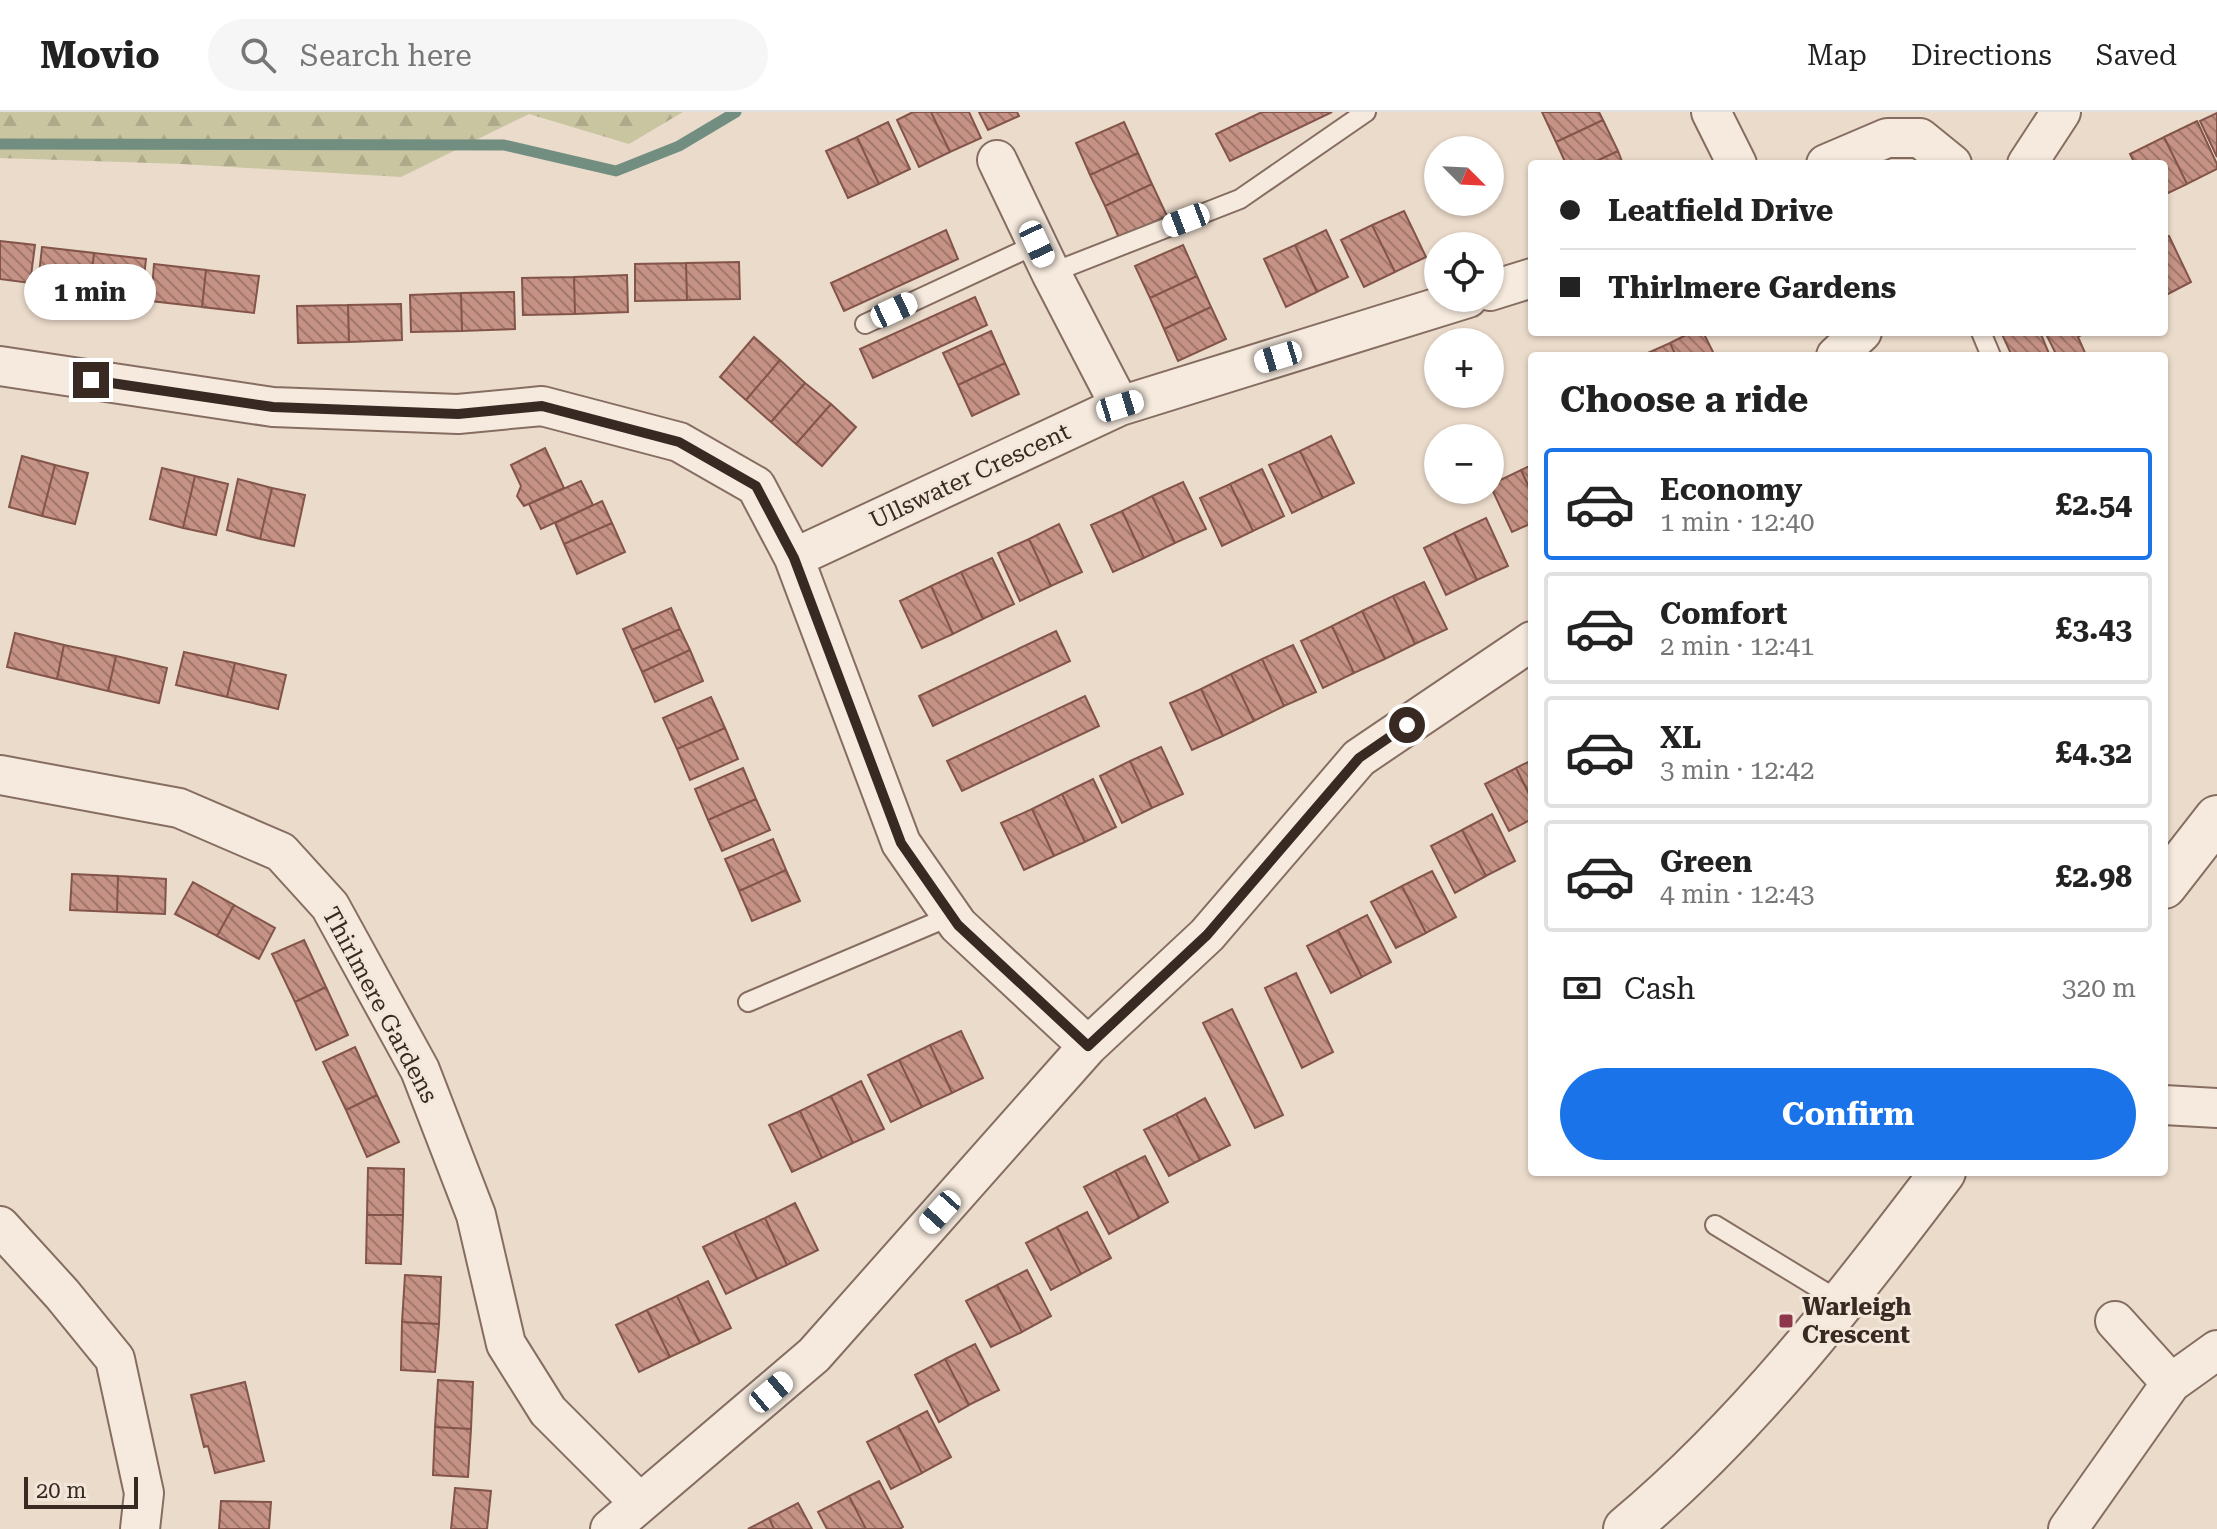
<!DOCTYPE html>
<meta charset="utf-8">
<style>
:root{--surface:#fff;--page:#f6f6f6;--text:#222;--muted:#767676;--line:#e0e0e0;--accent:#1a73e8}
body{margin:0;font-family:"Roboto Serif",serif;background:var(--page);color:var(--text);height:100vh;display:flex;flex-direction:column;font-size:30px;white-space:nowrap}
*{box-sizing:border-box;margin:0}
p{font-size:26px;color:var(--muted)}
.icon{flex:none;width:44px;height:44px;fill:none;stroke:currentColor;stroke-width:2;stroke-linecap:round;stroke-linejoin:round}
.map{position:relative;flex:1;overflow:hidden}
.panel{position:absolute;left:1528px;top:240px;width:640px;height:824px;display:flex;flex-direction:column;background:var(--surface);border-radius:8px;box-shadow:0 2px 6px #0004}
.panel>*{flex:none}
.guide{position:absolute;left:1528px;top:48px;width:640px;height:176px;border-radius:8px;box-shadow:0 2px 6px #0004;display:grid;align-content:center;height:176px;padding:0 32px;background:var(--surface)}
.needle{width:52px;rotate:114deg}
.buttons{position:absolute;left:1424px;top:24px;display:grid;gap:16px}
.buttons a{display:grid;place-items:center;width:80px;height:80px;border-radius:50%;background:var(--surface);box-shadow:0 2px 6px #0004;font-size:40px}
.scale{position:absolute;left:24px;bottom:20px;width:114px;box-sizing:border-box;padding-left:8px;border:4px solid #392923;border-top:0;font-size:22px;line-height:28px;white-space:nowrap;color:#392923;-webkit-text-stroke:6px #f3e7da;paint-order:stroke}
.end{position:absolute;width:36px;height:36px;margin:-18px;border:10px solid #392923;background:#fff;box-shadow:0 0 0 4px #fff}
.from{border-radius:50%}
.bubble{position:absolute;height:56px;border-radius:28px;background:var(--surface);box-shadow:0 2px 6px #0004;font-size:26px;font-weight:700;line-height:56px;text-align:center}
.car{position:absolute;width:24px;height:48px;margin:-24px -12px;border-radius:10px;box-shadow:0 0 6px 2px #0007;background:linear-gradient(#fff 24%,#345 0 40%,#fff 0 76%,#345 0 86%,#fff 0)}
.guide b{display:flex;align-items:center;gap:28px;height:76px;font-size:30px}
.guide b+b{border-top:2px solid var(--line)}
.guide i{width:20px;height:20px;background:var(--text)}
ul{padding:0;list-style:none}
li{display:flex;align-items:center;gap:24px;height:112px;margin:0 16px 12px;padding:0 16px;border:4px solid var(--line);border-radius:8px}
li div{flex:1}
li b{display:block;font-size:30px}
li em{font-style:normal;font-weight:700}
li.selected{border-color:var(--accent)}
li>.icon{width:72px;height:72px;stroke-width:1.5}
h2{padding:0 32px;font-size:36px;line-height:96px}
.pay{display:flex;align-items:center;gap:20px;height:88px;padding:0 32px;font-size:30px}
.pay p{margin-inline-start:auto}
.action{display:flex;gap:16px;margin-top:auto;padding:16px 32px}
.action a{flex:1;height:92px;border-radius:48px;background:var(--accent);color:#fff;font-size:32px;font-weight:700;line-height:92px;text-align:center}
header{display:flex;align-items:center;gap:48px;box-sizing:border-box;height:112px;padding:0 40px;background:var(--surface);border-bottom:2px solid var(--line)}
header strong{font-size:38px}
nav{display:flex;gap:44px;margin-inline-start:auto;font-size:28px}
.search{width:560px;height:72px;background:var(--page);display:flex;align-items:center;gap:20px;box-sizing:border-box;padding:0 28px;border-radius:44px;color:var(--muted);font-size:30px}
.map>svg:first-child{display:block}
</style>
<header>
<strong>Movio</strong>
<div class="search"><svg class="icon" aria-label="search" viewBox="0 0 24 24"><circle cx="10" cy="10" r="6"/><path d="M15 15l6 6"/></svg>Search here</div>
<nav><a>Map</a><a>Directions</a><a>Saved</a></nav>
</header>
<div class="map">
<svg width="2217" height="1417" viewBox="0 0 2217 1417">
<defs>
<pattern id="forest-firs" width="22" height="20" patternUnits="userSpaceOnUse" patternTransform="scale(2)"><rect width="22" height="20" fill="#c8c5a0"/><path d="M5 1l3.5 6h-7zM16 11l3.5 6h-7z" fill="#ada98a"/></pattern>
<pattern id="building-back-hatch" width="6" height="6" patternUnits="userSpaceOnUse" patternTransform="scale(2)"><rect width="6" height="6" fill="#c59285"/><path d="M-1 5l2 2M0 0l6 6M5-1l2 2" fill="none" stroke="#a1776c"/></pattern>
</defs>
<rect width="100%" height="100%" fill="#ebdbcb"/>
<!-- forest -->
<path fill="url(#forest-firs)" d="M0 0H683L629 32 529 2 401 65 182 52 0 46Z"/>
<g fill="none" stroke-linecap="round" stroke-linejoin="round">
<!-- stream -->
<path stroke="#728e81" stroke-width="11" d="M0 32 504 33 616 59 679 34 736 0"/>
</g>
<!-- building -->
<path fill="url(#building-back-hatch)" stroke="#835449" stroke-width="2" d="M913 0H931L950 40 919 55 897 8Z
M931 0H969L981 26 950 40Z
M979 0H1017L1019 4 988 18Z
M1262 0H1332L1230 49 1216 22Z
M1542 0H1599L1603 8 1556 30Z
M2217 1V45L2200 9Z
M1603 8 1618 39 1590 52H1566L1556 30Z
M2197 9 2217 52V57L2187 72 2164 25Z
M888 10 910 57 879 72 857 25Z
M1124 10 1138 41 1090 63 1076 31Z
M857 25 879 72 848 86 826 39Z
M2164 25 2187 72 2164 83V52H2135L2130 42Z
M1618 39 1623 52H1590Z
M1138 41 1152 72 1105 94 1090 63Z
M1152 72 1167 104 1119 126 1105 94Z
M1404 99 1426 145 1395 160 1372 113Z
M1372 113 1395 160 1364 175 1341 128Z
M946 118 958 147 844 199 831 171Z
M1326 118 1348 165 1317 180 1295 133Z
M2169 124 2191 170 2164 184V126Z
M0 129 35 133 30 171 0 167Z
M1183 133 1197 164 1150 186 1135 154Z
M1295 133 1317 180 1286 195 1264 147Z
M42 135 94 141 90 177 38 172Z
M94 141 146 147 142 183 90 177Z
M739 150 740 187 687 188 686 151Z
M686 151 687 188 635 189V152Z
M154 152 206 158 202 195 151 189Z
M206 158 259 164 254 201 202 195Z
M627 163 628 200 575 202 574 165Z
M1197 164 1211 195 1164 217 1150 186Z
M574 165 575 202 523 203 522 166Z
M514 180 515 217 462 219 461 181Z
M461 181 462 219 411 220 410 183Z
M975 185 987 213 873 266 860 237Z
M401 192 402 228 349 230 348 193Z
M348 193 349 230 298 231 297 194Z
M1211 195 1226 227 1178 249 1164 217Z
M991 219 1005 251 958 273 943 241Z
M1692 220H1703L1715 244H1676L1670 231Z
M2001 220H2040L2050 244H2012Z
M2045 220H2087L2078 225 2086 243 2057 244Z
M754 225 780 248 746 288 720 265Z
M1670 231 1676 244H1641Z
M780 248 805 271 771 310 746 288Z
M1005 251 1019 282 972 304 958 273Z
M805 271 831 292 796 332 771 310Z
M831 292 856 315 822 354 796 332Z
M1331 324 1354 371 1323 386 1300 339Z
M545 336 564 376 524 394 517 384 521 374 511 353Z
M1300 339 1323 386 1292 401 1269 353Z
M22 344 55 353 42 404 9 395Z
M55 353 88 361 75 412 42 404Z
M1532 353V382L1521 358Z
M162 356 195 364 183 416 150 407Z
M1262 357 1284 404 1253 419 1230 372Z
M1521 358 1532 382V411L1512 420 1490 373Z
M195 364 228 372 216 423 183 416Z
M238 367 272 376 260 427 227 418Z
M581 369 593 393 541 417 529 392Z
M1183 370 1206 417 1175 431 1152 384Z
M1230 372 1253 419 1222 434 1200 386Z
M272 376 305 383 294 434 260 427Z
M1152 384 1175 431 1144 446 1122 399Z
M602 389 612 411 564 432 555 411Z
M1122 399 1144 446 1113 460 1091 413Z
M1486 406 1508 454 1477 468 1454 421Z
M612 411 625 440 577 462 564 432Z
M1059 412 1082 460 1051 474 1029 427Z
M1454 421 1477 468 1446 483 1424 436Z
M1029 427 1051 474 1020 489 998 441Z
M992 446 1014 492 983 507 961 460Z
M961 460 983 507 953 522 931 474Z
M1424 470 1447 517 1415 532 1393 484Z
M931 474 953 522 922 536 900 489Z
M1393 484 1415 532 1385 547 1362 499Z
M671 496 680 517 632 538 623 517Z
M1362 499 1385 547 1354 561 1332 514Z
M1332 514 1354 561 1323 576 1301 529Z
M680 517 690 538 642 560 632 538Z
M1056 519 1070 549 933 614 919 584Z
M15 521 64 533 57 567 7 555Z
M64 533 116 544 108 579 57 567Z
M1293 533 1316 580 1284 594 1262 547Z
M690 538 703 569 655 590 642 560Z
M184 540 235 551 227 585 176 573Z
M116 544 167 556 159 591 108 579Z
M1262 547 1284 594 1254 609 1231 562Z
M235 551 286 563 278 597 227 585Z
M1231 562 1254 609 1223 624 1201 577Z
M1201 577 1223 624 1192 638 1170 591Z
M1085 584 1099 614 962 679 947 649Z
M711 585 725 616 677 637 663 606Z
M725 616 738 647 690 668 677 637Z
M1161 635 1183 682 1152 696 1130 649Z
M1532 648V688L1516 656Z
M1130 649 1152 696 1122 711 1100 664Z
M743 656 756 687 708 708 695 677Z
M1516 656 1532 688V707L1509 719 1485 672Z
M1093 667 1116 715 1085 730 1062 682Z
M1062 682 1085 730 1054 744 1032 697Z
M756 687 770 718 722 739 708 708Z
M1032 697 1054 744 1024 758 1001 711Z
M1492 702 1515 749 1486 764 1462 718Z
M1462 718 1486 764 1455 781 1431 734Z
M773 727 786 758 739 779 725 747Z
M786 758 800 789 752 809 739 779Z
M1432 759 1456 805 1426 821 1402 774Z
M72 762 118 764 117 800 70 798Z
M118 764 166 767 165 802 117 800Z
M193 770 234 793 217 824 175 802Z
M1402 774 1426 821 1396 836 1371 790Z
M234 793 275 816 259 847 217 824Z
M1367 803 1391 850 1362 865 1338 818Z
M1338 818 1362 865 1331 881 1307 834Z
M304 828 326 875 295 890 272 842Z
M1296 861 1333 940 1302 956 1265 876Z
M326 875 348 923 316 938 295 890Z
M1232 897 1283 1003 1255 1016 1203 911Z
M961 919 983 966 952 981 930 933Z
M930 933 952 981 922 995 899 948Z
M355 935 377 983 346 998 323 950Z
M899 948 922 995 891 1010 868 963Z
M861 969 884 1017 853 1031 831 984Z
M377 983 399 1030 367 1045 346 998Z
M831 984 853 1031 822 1046 800 999Z
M1205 986 1230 1033 1200 1048 1176 1002Z
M800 999 822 1046 792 1060 769 1013Z
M1176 1002 1200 1048 1169 1064 1144 1018Z
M1145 1044 1168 1090 1139 1106 1115 1059Z
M368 1056 404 1057 403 1103H367Z
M1115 1059 1139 1106 1109 1122 1084 1075Z
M795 1091 818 1138 787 1153 765 1106Z
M1087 1100 1111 1146 1081 1162 1057 1115Z
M367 1103H403L401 1152 366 1151Z
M765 1106 787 1153 757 1167 734 1120Z
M1057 1115 1081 1162 1051 1178 1026 1131Z
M734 1120 757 1167 726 1182 703 1135Z
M1027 1158 1051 1204 1022 1220 997 1173Z
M405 1163 441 1165 439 1212 402 1210Z
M708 1169 731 1216 700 1231 677 1184Z
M997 1173 1022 1220 991 1235 966 1189Z
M677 1184 700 1231 670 1245 647 1198Z
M647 1198 670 1245 639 1260 616 1213Z
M402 1210 439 1212 435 1260 401 1258Z
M975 1232 999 1278 969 1293 945 1247Z
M945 1247 969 1293 939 1310 915 1263Z
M438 1268 473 1270 471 1317 435 1315Z
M245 1270 264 1349 215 1361 208 1334 204 1335 191 1283Z
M927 1299 951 1345 922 1361 898 1314Z
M898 1314 922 1361 891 1377 867 1330Z
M435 1315 471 1317 468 1365 433 1363Z
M879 1369 903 1415 900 1417H866L849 1384Z
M455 1376 491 1379 487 1417H451Z
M849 1384 866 1417H827L818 1400Z
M221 1389 271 1390 269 1417H219Z
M798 1391 812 1417H774L769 1406Z
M769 1406 774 1417H748Z"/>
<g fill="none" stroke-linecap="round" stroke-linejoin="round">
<defs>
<path id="service" d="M1051 161 1240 87 1366 0
M865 212 1037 132
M1981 220 1991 244
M748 890 951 804
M1715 1113 1843 1191"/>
<path id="minor" d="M1711 0 1737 52
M997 48 1051 161 1120 294
M1826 52 1887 26H1920L1952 52
M2027 52 2061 0
M1490 179 1532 166
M1836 244 1862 220
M0 254 273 295 458 302 542 294 679 330 756 374 794 446 901 731 958 813 1088 934
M794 446 1120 294 1468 186
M0 663 179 696 281 740 330 794 420 958 476 1103 506 1232 548 1299 640 1391
M2164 993 2217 996
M0 1114 62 1182 115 1247 144 1381 140 1417
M2115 1209 2171 1271
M610 1417 814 1243 1088 934 1207 823 1359 646 1532 529
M2068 1417 2171 1271 2217 1238"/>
<path id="tertiary" d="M2164 774 2217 706
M1626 1417C1748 1315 1847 1187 1943 1060"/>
</defs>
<!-- service casing -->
<use href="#service" stroke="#866d61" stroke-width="22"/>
<!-- minor casing -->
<use href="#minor" stroke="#866d61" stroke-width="42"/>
<!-- tertiary casing -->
<use href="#tertiary" stroke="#866d61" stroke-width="48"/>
<!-- service -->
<use href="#service" stroke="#f6eade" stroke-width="18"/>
<!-- minor -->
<use href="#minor" stroke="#f6eade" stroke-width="38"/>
<!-- tertiary -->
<use href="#tertiary" stroke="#f6eade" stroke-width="44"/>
</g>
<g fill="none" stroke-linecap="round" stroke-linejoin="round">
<!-- route -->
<path stroke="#392923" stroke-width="10" d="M91 268 273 295 458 302 542 294 679 330 756 374 794 446 901 731 958 813 1088 934 1207 823 1359 646 1407 613"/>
</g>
<!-- markers -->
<rect fill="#8f374a" stroke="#f3e7da" stroke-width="3" x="1778" y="1201" width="16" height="16" rx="4"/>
<g text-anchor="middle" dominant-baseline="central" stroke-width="6" stroke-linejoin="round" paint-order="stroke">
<!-- street labels -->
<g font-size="24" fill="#392923" stroke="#f3e7da">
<text transform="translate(970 364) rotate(-25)">Ullswater Crescent</text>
<text transform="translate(380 893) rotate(62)">Thirlmere Gardens</text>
</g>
<!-- poi labels -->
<g font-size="24" font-weight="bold" fill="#392923" stroke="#f3e7da" text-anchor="start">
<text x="1802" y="1195">Warleigh<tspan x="1802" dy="28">Crescent</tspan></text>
</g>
</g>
</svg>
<div class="buttons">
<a><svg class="needle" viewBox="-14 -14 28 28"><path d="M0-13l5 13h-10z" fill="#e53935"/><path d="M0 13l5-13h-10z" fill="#767676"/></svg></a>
<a><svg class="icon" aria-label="locate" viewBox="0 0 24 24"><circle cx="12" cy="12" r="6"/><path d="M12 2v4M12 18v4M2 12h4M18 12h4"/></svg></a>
<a>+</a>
<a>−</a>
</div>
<div class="scale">20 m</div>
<i class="end from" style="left:1407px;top:613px"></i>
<i class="end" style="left:91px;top:268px"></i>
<div class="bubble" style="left:24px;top:152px;width:132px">1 min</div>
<i class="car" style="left:1186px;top:108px;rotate:249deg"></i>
<i class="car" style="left:1037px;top:132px;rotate:155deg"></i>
<i class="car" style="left:894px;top:198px;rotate:65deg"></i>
<i class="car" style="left:1278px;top:245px;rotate:253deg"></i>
<i class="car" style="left:1120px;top:294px;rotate:73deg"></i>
<i class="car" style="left:940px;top:1100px;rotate:222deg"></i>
<i class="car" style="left:771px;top:1280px;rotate:50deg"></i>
<div class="guide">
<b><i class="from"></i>Leatfield Drive</b>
<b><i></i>Thirlmere Gardens</b>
</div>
<section class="panel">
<h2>Choose a ride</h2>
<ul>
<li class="selected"><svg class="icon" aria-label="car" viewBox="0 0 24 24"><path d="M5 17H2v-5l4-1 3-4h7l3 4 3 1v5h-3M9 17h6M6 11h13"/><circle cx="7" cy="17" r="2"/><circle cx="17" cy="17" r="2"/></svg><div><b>Economy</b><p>1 min · 12:40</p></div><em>£2.54</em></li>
<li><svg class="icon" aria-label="car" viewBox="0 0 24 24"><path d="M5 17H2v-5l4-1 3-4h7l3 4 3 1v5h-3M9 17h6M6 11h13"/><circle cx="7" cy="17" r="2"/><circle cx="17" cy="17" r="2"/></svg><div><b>Comfort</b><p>2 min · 12:41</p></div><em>£3.43</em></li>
<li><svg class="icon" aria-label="car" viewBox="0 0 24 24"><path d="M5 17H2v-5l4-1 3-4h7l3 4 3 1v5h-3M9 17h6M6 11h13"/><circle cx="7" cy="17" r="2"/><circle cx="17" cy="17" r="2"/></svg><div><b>XL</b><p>3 min · 12:42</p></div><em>£4.32</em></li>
<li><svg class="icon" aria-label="car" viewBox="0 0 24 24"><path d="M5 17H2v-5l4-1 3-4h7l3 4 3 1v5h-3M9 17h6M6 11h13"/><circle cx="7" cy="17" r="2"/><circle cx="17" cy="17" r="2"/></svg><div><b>Green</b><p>4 min · 12:43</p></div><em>£2.98</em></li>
</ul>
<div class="pay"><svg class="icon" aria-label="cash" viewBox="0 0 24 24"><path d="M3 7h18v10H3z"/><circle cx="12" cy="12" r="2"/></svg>Cash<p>320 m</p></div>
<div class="action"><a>Confirm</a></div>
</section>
</div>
